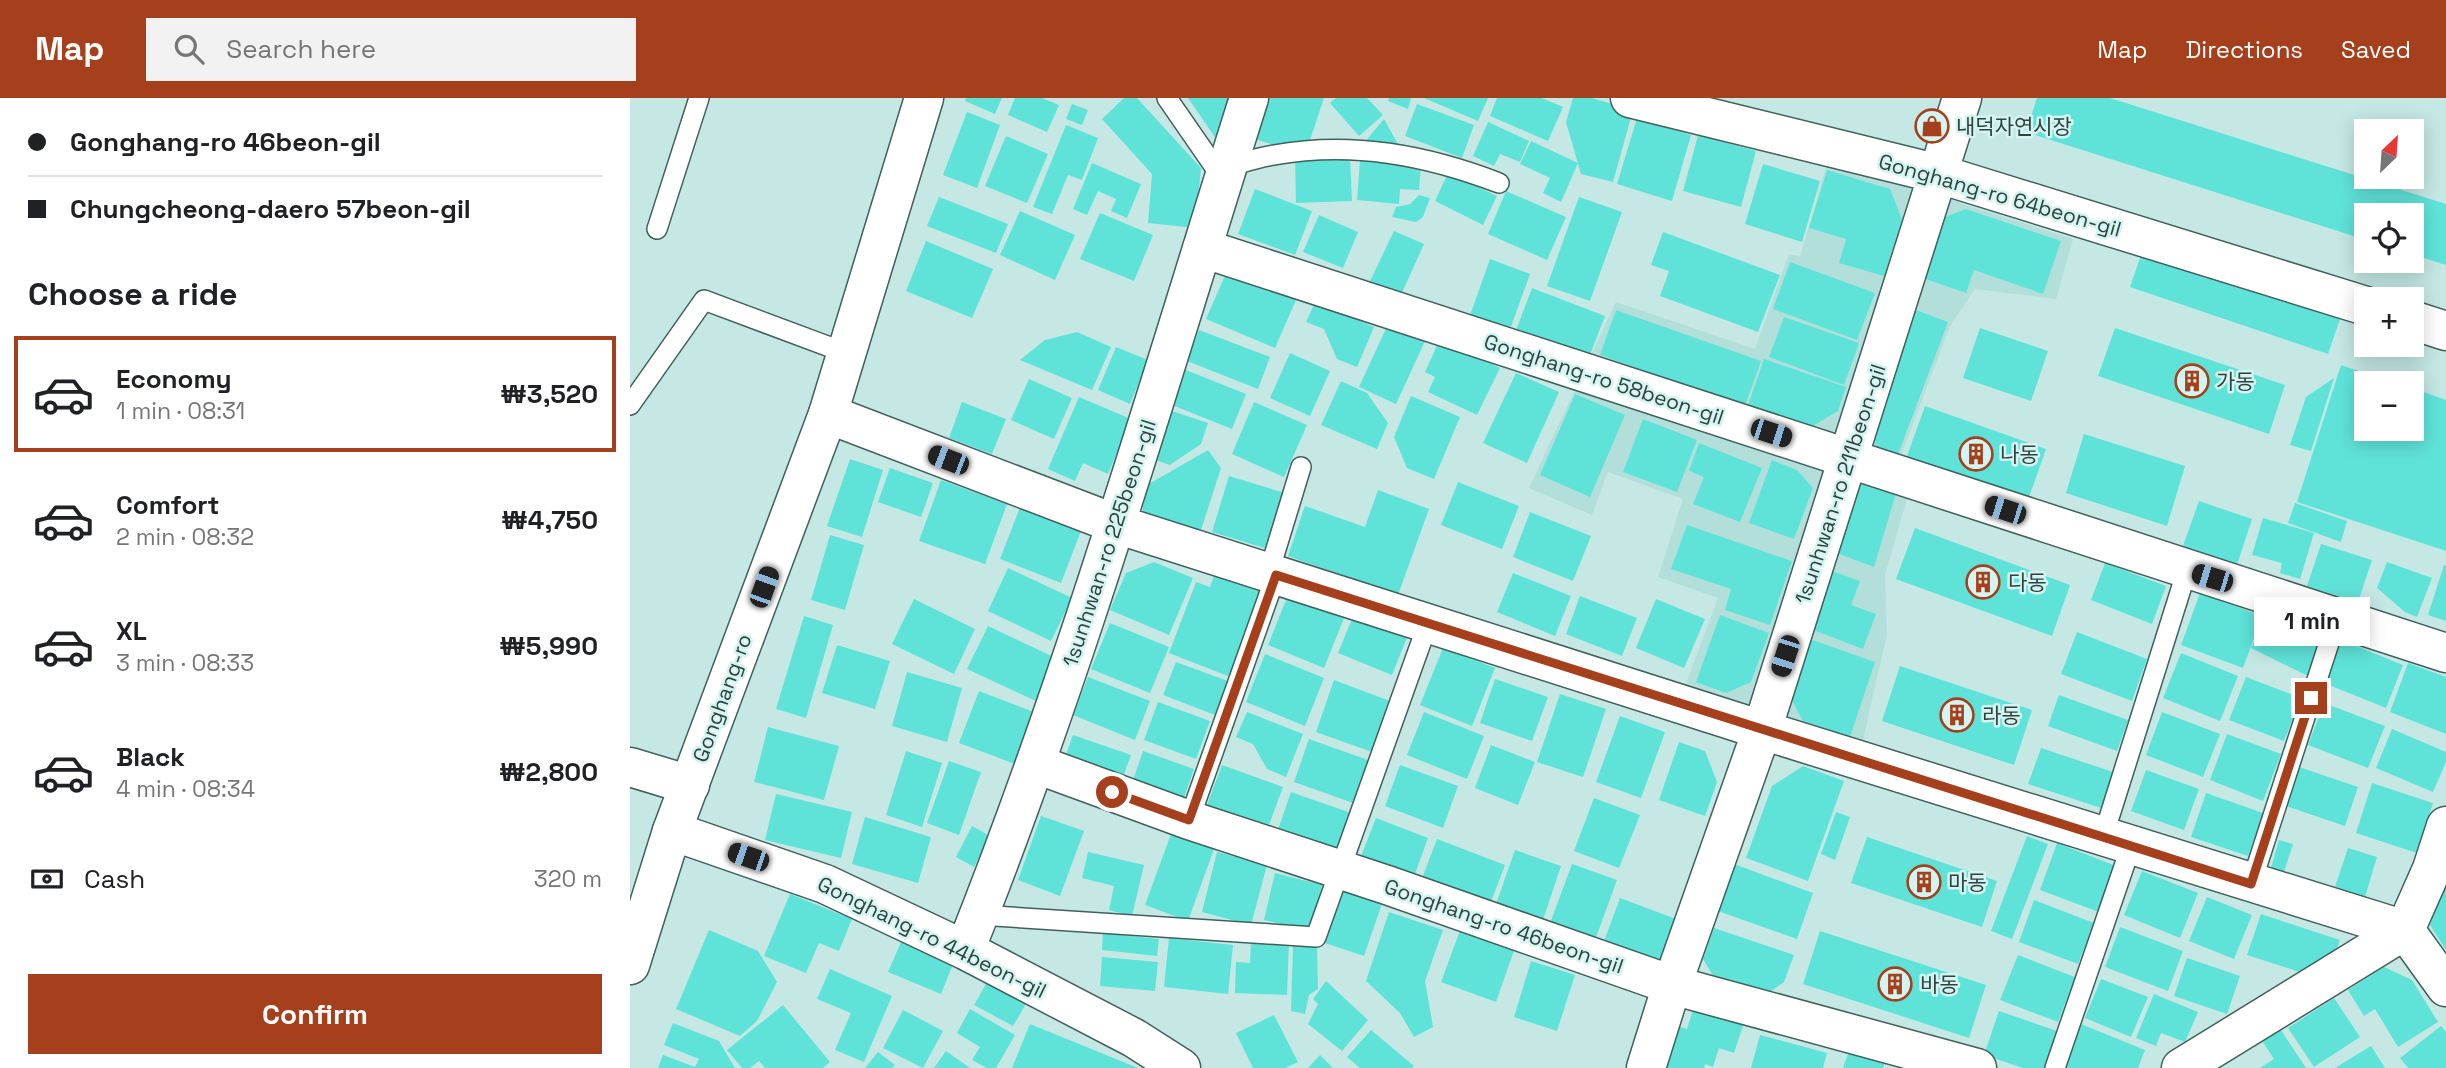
<!DOCTYPE html>
<meta charset="utf-8">
<style>
:root{--surface:#fff;--page:#f2f2f2;--text:#202124;--muted:#757577;--line:#e0e0e0;--accent:#a63f1b}
body{margin:0;font-family:"Space Grotesk","Noto Sans KR",sans-serif;background:var(--page);color:var(--text);height:100vh;display:flex;flex-direction:column;font-size:26px;white-space:nowrap}
*{box-sizing:border-box;margin:0}
p{font-size:23px;color:var(--muted)}
.icon{flex:none;width:38px;height:38px;fill:none;stroke:currentColor;stroke-width:2;stroke-linecap:round;stroke-linejoin:round}
.map{position:relative;flex:1;overflow:hidden}
.panel{display:flex;flex-direction:column;background:var(--surface);width:630px}
.panel>*{flex:none}
.top-card{display:grid;align-content:center;height:154px;padding:0 28px;background:var(--surface)}
.needle{width:46px;rotate:25deg}
.fabs{position:absolute;left:1724px;top:21px;display:grid;gap:14px}
.fabs a{display:grid;place-items:center;width:70px;height:70px;border-radius:0px;background:var(--surface);box-shadow:0 4px 18px #0003;font-size:35px}
.end{position:absolute;width:32px;height:32px;margin:-16px;border:9px solid #a63f1b;background:#fff;box-shadow:0 0 0 4px #fff}
.from{border-radius:50%}
.bubble{position:absolute;height:49px;border-radius:0px;background:var(--surface);box-shadow:0 4px 18px #0003;font-size:23px;font-weight:600;line-height:49px;text-align:center}
.car{position:absolute;width:21px;height:42px;margin:-21px -10px;border-radius:9px;box-shadow:0 0 5px 2px #0007;background:linear-gradient(#222 24%,#8ab4d8 0 40%,#222 0 76%,#8ab4d8 0 86%,#222 0)}
.top-card b{display:flex;align-items:center;gap:24px;height:66px;font-size:26px}
.top-card b+b{border-top:2px solid var(--line)}
.top-card i{width:18px;height:18px;background:var(--text)}
ul{padding:0;list-style:none}
li{display:flex;align-items:center;gap:21px;height:116px;margin:0 14px 10px;padding:0 14px;border:4px solid transparent;border-radius:0px}
li div{flex:1}
li b{display:block;font-size:26px}
li em{font-style:normal;font-weight:600}
li.current{border-color:var(--accent)}
li>.icon{width:63px;height:63px;stroke-width:1.5}
h2{padding:0 28px;font-size:32px;line-height:84px}
.pay{display:flex;align-items:center;gap:18px;height:77px;padding:0 28px;font-size:26px}
.pay p{margin-inline-start:auto}
.cta{display:flex;gap:14px;margin-top:auto;padding:14px 28px}
.cta a{flex:1;height:80px;border-radius:0px;background:var(--accent);color:#fff;font-size:28px;font-weight:600;line-height:80px;text-align:center}
header{display:flex;align-items:center;gap:42px;box-sizing:border-box;height:98px;padding:0 35px;background:var(--accent);color:#fff}
header strong{font-size:33px}
nav{display:flex;gap:38px;margin-inline-start:auto;font-size:24px}
.search{width:490px;height:63px;background:var(--page);display:flex;align-items:center;gap:18px;box-sizing:border-box;padding:0 24px;border-radius:0px;color:var(--muted);font-size:26px}
main{display:flex;flex:1;min-height:0}
.map>svg:first-child{display:block}
</style>
<header>
<strong>Map</strong>
<div class="search"><svg class="icon" aria-label="search" viewBox="0 0 24 24"><circle cx="10" cy="10" r="6"/><path d="M15 15l6 6"/></svg>Search here</div>
<nav><a>Map</a><a>Directions</a><a>Saved</a></nav>
</header>
<main>
<section class="panel">
<div class="top-card">
<b><i class="from"></i>Gonghang-ro 46beon-gil</b>
<b><i></i>Chungcheong-daero 57beon-gil</b>
</div>
<h2>Choose a ride</h2>
<ul>
<li class="current"><svg class="icon" aria-label="car" viewBox="0 0 24 24"><path d="M5 17H2v-5l4-1 3-4h7l3 4 3 1v5h-3M9 17h6M6 11h13"/><circle cx="7" cy="17" r="2"/><circle cx="17" cy="17" r="2"/></svg><div><b>Economy</b><p>1 min · 08:31</p></div><em>₩3,520</em></li>
<li><svg class="icon" aria-label="car" viewBox="0 0 24 24"><path d="M5 17H2v-5l4-1 3-4h7l3 4 3 1v5h-3M9 17h6M6 11h13"/><circle cx="7" cy="17" r="2"/><circle cx="17" cy="17" r="2"/></svg><div><b>Comfort</b><p>2 min · 08:32</p></div><em>₩4,750</em></li>
<li><svg class="icon" aria-label="car" viewBox="0 0 24 24"><path d="M5 17H2v-5l4-1 3-4h7l3 4 3 1v5h-3M9 17h6M6 11h13"/><circle cx="7" cy="17" r="2"/><circle cx="17" cy="17" r="2"/></svg><div><b>XL</b><p>3 min · 08:33</p></div><em>₩5,990</em></li>
<li><svg class="icon" aria-label="car" viewBox="0 0 24 24"><path d="M5 17H2v-5l4-1 3-4h7l3 4 3 1v5h-3M9 17h6M6 11h13"/><circle cx="7" cy="17" r="2"/><circle cx="17" cy="17" r="2"/></svg><div><b>Black</b><p>4 min · 08:34</p></div><em>₩2,800</em></li>
</ul>
<div class="pay"><svg class="icon" aria-label="cash" viewBox="0 0 24 24"><path d="M3 7h18v10H3z"/><circle cx="12" cy="12" r="2"/></svg>Cash<p>320 m</p></div>
<div class="cta"><a>Confirm</a></div>
</section>
<div class="map">
<svg width="1816" height="970" viewBox="0 0 1816 970">
<rect width="100%" height="100%" fill="#c5e8e4"/>
<!-- built -->
<path fill="#b2dfda" d="M1198 63 1443 141 1426 201 1345 191 1320 228 1266 371 1277 401 1255 477 1257 536 1234 637 1235 649 1054 591 1088 500 1028 479 1053 401 978 374 962 417 899 390 986 204 1125 251 1159 156 1170 158Z"/>
<!-- building -->
<path fill="#5fe3d9" d="M336 0H372L365 16 335 3Z
M385 0H412L429 7 417 34 378 17Z
M494 0H507L571 70 565 130 518 125 522 76 472 21Z
M558 0H606L591 48Z
M639 0H694L678 48 663 43 660 52 625 41Z
M706 0H737L753 17 729 38 700 5Z
M759 0H781L778 11 758 3Z
M794 0H858L848 23Z
M867 0H912L933 9 918 43 860 18Z
M943 0H962L1003 12 983 84 951 76 936 24Z
M1407 0H1480L1816 106V167L1782 156V117H1736V142L1396 34Z
M442 6 458 12 452 27 436 21Z
M787 6 844 27 832 60 775 38Z
M337 14 370 27 347 90 313 77Z
M1007 20 1061 37 1042 103 987 86Z
M754 21 769 48 734 45Z
M858 24 899 43 890 64 870 56 864 68 843 58Z
M436 27 468 40 452 82 438 77 422 116 403 109Z
M1068 37 1126 53 1111 109 1053 93Z
M376 38 418 56 397 105 355 88Z
M901 43 948 65 931 104 913 95 920 80 890 66Z
M720 59 722 103 666 105 665 61Z
M730 62 791 66 789 92 770 91 769 106 727 102Z
M462 65 511 86 497 120 481 113 486 101 468 93 457 117 443 111Z
M1133 66 1190 83 1172 144 1115 126Z
M1197 72 1260 91 1272 121 1254 178 1209 165 1216 141 1179 130Z
M818 75 867 98 853 127 805 103Z
M625 91 682 113 665 157 608 136Z
M876 93 936 119 917 162 858 136Z
M789 97 800 100 793 119 786 124 762 119 766 109 780 106Z
M309 99 378 126 366 155 297 128Z
M949 99 992 114 960 203 917 188Z
M1336 111 1431 143 1413 196 1344 172 1336 195 1290 179 1310 121Z
M390 113 445 137 425 182 370 157Z
M470 115 523 137 504 183 450 161Z
M689 117 728 134 713 170 673 154Z
M764 133 794 146 771 197 740 183Z
M1033 134 1150 177 1128 234 1030 198 1039 173 1021 167Z
M296 143 363 171 342 220 276 193Z
M1512 154 1710 221 1698 256 1500 189Z
M860 161 900 176 878 237 838 223Z
M1160 164 1245 195 1227 242 1143 211Z
M597 173 666 202 645 250 576 221Z
M902 190 975 218 958 262 885 235Z
M685 204 744 229 727 269 707 261 694 231 676 224Z
M1283 211 1318 224 1267 359 1247 351 1240 326Z
M986 212 1131 263 1115 308 970 257Z
M1154 219 1229 245 1214 287 1139 259Z
M759 224 796 241 766 306 729 289Z
M1350 230 1418 253 1401 303 1333 280Z
M1485 230 1655 287 1639 336 1468 278Z
M569 232 640 259 628 291 557 263Z
M447 234 481 249 462 292 390 262 415 242Z
M810 241 870 270 847 317 798 294 805 279 795 274Z
M486 249 518 262 500 306 468 292Z
M660 255 700 273 680 318 640 300Z
M1134 261 1216 289 1208 313 1181 329 1118 307Z
M1711 267 1764 285H1736V331H1782V290L1816 302V453L1667 404Z
M551 270 616 296 602 331 537 305Z
M886 275 929 294 897 365 853 345Z
M1704 280 1681 353 1660 347 1676 299Z
M399 281 442 300 424 341 381 322Z
M711 283 737 295 758 325 747 351 691 327Z
M945 296 995 317 960 399 910 377Z
M781 298 830 319 804 381 777 370 764 339Z
M449 299 501 321 478 376 453 365 445 383 418 371Z
M332 304 376 321 362 356 319 340Z
M624 304 677 327 654 379 602 356Z
M1295 308 1416 351 1397 405 1276 361Z
M533 310 578 325 571 346 540 367 517 359Z
M1013 321 1067 342 1047 394 993 374Z
M1454 336 1555 368 1537 428 1436 395Z
M1069 345 1132 370 1110 424 1063 406 1074 379 1059 373Z
M578 352 591 370 571 432 513 414 510 391Z
M220 361 253 372 232 439 197 428Z
M1142 362 1167 372 1183 390 1164 441 1119 425Z
M260 370 303 385 291 419 248 404Z
M1249 377 1267 392 1244 469 1204 454 1226 385Z
M599 378 655 395 638 451 582 434Z
M311 382 377 406 355 466 289 443Z
M828 384 889 408 872 451 811 427Z
M748 392 799 411 768 497 658 458 675 408 735 429Z
M1569 403 1622 421 1607 467 1553 448Z
M1665 405 1717 423 1711 444 1658 425Z
M390 409 451 433 431 485 370 461Z
M900 414 961 438 943 483 883 459Z
M1633 420 1684 435 1670 481 1650 475 1652 465 1622 457Z
M1057 427 1162 463 1140 527 1095 512 1101 491 1041 471Z
M1285 430 1440 487 1422 538 1266 481Z
M200 437 234 447 215 512 181 502Z
M1691 446 1742 462 1728 504 1677 488Z
M524 464 563 480 539 537 480 512 496 475Z
M1757 464 1802 480 1787 519 1775 514 1747 490Z
M1475 465 1536 488 1522 526 1461 502Z
M1814 467 1816 468V523L1798 517Z
M378 470 442 500 421 543 358 513Z
M586 472 637 491 603 580 539 555 566 484 580 489Z
M1199 472 1230 483 1221 507 1246 516 1233 551 1178 530Z
M883 475 941 498 925 538 867 514Z
M1570 495 1632 518 1613 570 1551 547Z
M658 497 714 520 694 570 638 547Z
M950 498 1007 520 992 558 936 536Z
M284 501 345 531 324 576 262 546Z
M1026 501 1075 521 1054 570 1006 550Z
M1640 512 1696 541 1678 578 1621 550Z
M724 516 778 537 762 577 708 555Z
M1090 517 1139 535 1121 584 1096 595 1066 584Z
M174 518 203 527 176 620 146 611Z
M480 525 539 549 520 595 461 571Z
M358 528 428 561 408 604 337 571Z
M1447 534 1517 561 1502 603 1431 576Z
M1177 540 1245 564 1220 639 1173 623 1158 595Z
M1711 542 1773 567 1756 610 1694 585Z
M207 547 260 563 245 611 192 595Z
M813 550 865 570 842 628 790 607Z
M1551 555 1608 578 1590 623 1533 600Z
M635 556 694 580 675 628 616 604Z
M546 564 598 583 585 617 533 597Z
M1778 565 1816 579V636L1760 614Z
M1270 568 1402 612 1384 667 1252 623Z
M277 574 332 590 317 644 262 628Z
M458 579 520 603 505 642 443 617Z
M1616 579 1671 600 1654 643 1599 622Z
M865 581 918 599 902 643 850 625Z
M704 582 760 603 742 654 686 634Z
M349 593 404 614 385 666 329 645Z
M930 596 976 611 953 679 907 664Z
M1429 597 1498 622 1487 653 1418 628Z
M528 604 580 623 566 661 514 642Z
M1694 605 1755 628 1738 670 1678 647Z
M617 614 673 636 656 679 637 671 623 646 606 639Z
M794 614 854 638 837 681 777 657Z
M1532 614 1590 636 1573 679 1516 657Z
M990 618 1035 634 1011 700 966 684Z
M138 629 209 648 194 702 124 684Z
M1762 631 1816 654V664L1803 694 1746 670Z
M1597 636 1651 656 1633 703 1580 682Z
M443 637 501 657 489 690 431 670Z
M679 641 738 662 723 705 664 684Z
M1049 644 1075 653 1087 684 1075 718 1029 702Z
M861 647 905 664 888 707 845 690Z
M1411 650 1483 674 1471 710 1398 686Z
M276 653 312 665 292 729 256 717Z
M513 653 564 671 552 705 501 688Z
M319 663 351 674 329 737 297 725Z
M592 667 653 689 635 738 574 715Z
M770 667 828 688 813 730 755 708Z
M1173 668 1214 683 1178 783 1116 760 1142 688Z
M1669 669 1728 689 1715 728 1656 708Z
M1516 672 1569 691 1554 732 1501 713Z
M1742 685 1803 705 1787 755 1726 735Z
M661 694 721 715 704 764 644 743Z
M1576 695 1633 715 1618 758 1561 739Z
M146 696 222 714 211 760 135 742Z
M964 700 1010 717 989 770 944 753Z
M1206 714 1220 719 1205 762 1191 756Z
M411 718 454 733 430 798 388 782Z
M235 719 301 739 288 785 222 766Z
M746 720 798 740 781 787 728 766Z
M342 728 360 738 344 769 326 759Z
M541 736 584 751 558 823 515 807Z
M1397 738 1418 746 1382 841 1361 833Z
M1237 739 1367 783 1352 829 1221 785Z
M807 741 875 767 859 809 791 783Z
M1649 742 1663 746 1654 774 1641 770Z
M1427 745 1486 768 1469 814 1410 792Z
M1718 750 1747 759 1735 799 1705 789Z
M885 752 931 768 912 825 865 809Z
M458 754 514 767 502 818 479 812 484 788 452 780Z
M587 754 637 767 621 827 572 814Z
M942 766 987 782 964 845 919 828Z
M1104 766 1183 795 1167 841 1088 813Z
M1512 773 1568 795 1550 840 1494 817Z
M645 775 692 787 681 833 634 822Z
M1815 776H1816V852L1800 827Z
M714 777 757 791 734 858 692 844Z
M160 796 222 821 209 853 189 845 176 875 134 858Z
M1577 799 1622 817 1604 861 1559 843Z
M990 800 1046 821 1030 867 973 846Z
M1404 802 1464 825 1448 866 1389 844Z
M759 814 813 832 795 883 803 929 784 939 770 915 736 883Z
M1631 816 1710 842 1702 865 1682 878 1617 857Z
M832 827 886 847 866 904 811 884Z
M1490 829 1553 853 1538 893 1475 869Z
M1084 830 1164 857 1154 884 1134 898 1088 886 1073 861Z
M79 832 128 853 147 884 127 923 110 938 46 911Z
M1190 833 1356 887 1339 940 1173 886Z
M473 835 529 841 527 858 472 852Z
M539 840 603 847 598 896 534 889Z
M621 842 659 844 657 897 605 895 606 864 620 865Z
M271 844 323 866 311 896 258 874Z
M687 847 688 891 679 897 675 916 661 913 663 848Z
M1388 857 1445 879 1428 924 1370 902Z
M472 859 528 864 525 893 470 888Z
M1557 860 1610 878 1597 916 1544 898Z
M901 863 945 877 927 933 884 919Z
M1754 869 1782 882 1808 924 1768 949 1745 911 1734 918 1718 892Z
M200 871 262 898 234 964 205 952 221 915 187 901Z
M361 877 400 899 383 928 344 907Z
M1471 881 1518 899 1501 939 1455 920Z
M696 883 738 922 712 953 678 926 688 906 683 901Z
M1524 896 1568 914 1555 944 1531 935 1526 948 1506 940Z
M1704 900 1730 939 1684 969 1658 930Z
M153 907 200 964 193 970H135L129 963 120 970H112L97 952Z
M1064 909 1114 925 1104 955 1089 950 1083 969 1075 966 1074 970H1035L1048 928 1057 931Z
M340 911 385 937 366 970H357L342 962 350 949 327 935Z
M273 912 313 933 293 970 253 950Z
M1369 913 1427 933 1415 970H1393L1354 957Z
M644 917 668 964 655 970H623L606 935Z
M43 925 89 943 105 970H28L33 957 65 969 69 961 34 947Z
M400 926 508 970H382Z
M1451 926 1515 952 1508 970H1433Z
M1647 926 1676 970H1630L1644 961 1629 938Z
M1811 928 1816 934V970H1778L1770 960Z
M741 932 784 968 782 970H730L717 959Z
M1130 937 1197 955 1193 970H1121Z
M1223 942 1259 954 1253 970H1213Z
M1741 948 1755 970H1705Z
M316 953 340 970H304Z
M248 954 265 967 262 970H235Z
M690 957 703 970H678Z"/>
<g fill="none" stroke-linecap="round" stroke-linejoin="round">
<defs>
<path id="service" d="M537 0 593 81
M597 69C612 65 628 59 644 57 722 43 796 57 869 85
M27 131 69 0
M0 307 74 202 216 255
M639 474 671 369
M559 722 646 477
M1473 739 1557 472
M1621 786 1707 520
M349 817 686 839 798 525
M1425 970 1501 748"/>
<path id="minor" d="M1000 0 1309 76 1736 208
M572 150 1816 555
M1782 222 1816 233
M198 316 486 426 1132 632 1775 832 1816 889
M406 666 559 722 757 787 1042 887 1347 970
M0 669 60 687
M42 733 195 786 335 852 504 940 551 970
M335 852C446 574 529 285 619 0
M1016 970 1042 887 1132 632 1332 0
M1551 970 1775 832 1802 771 1816 728"/>
<path id="tertiary" d="M0 867 42 733 198 316 294 0"/>
</defs>
<!-- service casing -->
<use href="#service" stroke="#40605c" stroke-width="22"/>
<!-- minor casing -->
<use href="#minor" stroke="#40605c" stroke-width="41"/>
<!-- tertiary casing -->
<use href="#tertiary" stroke="#40605c" stroke-width="41"/>
<!-- service -->
<use href="#service" stroke="#fff" stroke-width="19"/>
<!-- minor -->
<use href="#minor" stroke="#fff" stroke-width="38"/>
<!-- tertiary -->
<use href="#tertiary" stroke="#fff" stroke-width="38"/>
</g>
<g fill="none" stroke-linecap="round" stroke-linejoin="round">
<!-- route -->
<path stroke="#a63f1b" stroke-width="9" d="M482 694 559 722 646 477 1621 786 1681 600"/>
</g>
<!-- icons -->
<defs>
<symbol id="shop-ring" viewBox="-11 -11 22 22"><circle r="9.5" fill="#d2f5f1" stroke="#a63f1b" stroke-width="1.5"/><path d="M-5-2.5h2.3a2.7 3.5 0 0 1 5.4 0H5L5.5 6h-11ZM-1.5-2.5h3a1.5 2.3 0 0 0-3 0Z" fill="#a63f1b"/></symbol>
<symbol id="building-ring" viewBox="-11 -11 22 22"><circle r="9.5" fill="#d2f5f1" stroke="#a63f1b" stroke-width="1.5"/><path d="M-4-6H4V6H1V3H-1V6H-4ZM-2.5-4.3h1.7v1.8h-1.7ZM.8-4.3h1.7v1.8H.8ZM-2.5-1h1.7V.8h-1.7ZM.8-1h1.7V.8H.8Z" fill="#a63f1b"/></symbol>
</defs>
<g fill-rule="evenodd">
<use href="#shop-ring" x="1283" y="9" width="38" height="38"/>
<use href="#building-ring" x="1543" y="264" width="38" height="38"/>
<use href="#building-ring" x="1327" y="337" width="38" height="38"/>
<use href="#building-ring" x="1334" y="465" width="38" height="38"/>
<use href="#building-ring" x="1308" y="598" width="38" height="38"/>
<use href="#building-ring" x="1275" y="765" width="38" height="38"/>
<use href="#building-ring" x="1246" y="867" width="38" height="38"/>
</g>
<g text-anchor="middle" dominant-baseline="central" stroke-width="5" stroke-linejoin="round" paint-order="stroke">
<!-- poi labels -->
<g font-size="21" fill="#32403e" stroke="#d2f5f1" text-anchor="start">
<text x="1326" y="28">내덕자연시장</text>
<text x="1586" y="283">가동</text>
<text x="1370" y="356">나동</text>
<text x="1378" y="484">다동</text>
<text x="1352" y="617">라동</text>
<text x="1318" y="784">마동</text>
<text x="1290" y="886">바동</text>
</g>
<!-- street labels -->
<g font-size="21" fill="#32403e" stroke="#d2f5f1">
<text transform="translate(1370 97) rotate(16)">Gonghang-ro 64beon-gil</text>
<text transform="translate(974 281) rotate(18)">Gonghang-ro 58beon-gil</text>
<text transform="translate(1210 386) rotate(-72)">1sunhwan-ro 211beon-gil</text>
<text transform="translate(479 445) rotate(-72)">1sunhwan-ro 225beon-gil</text>
<text transform="translate(92 600) rotate(-70)">Gonghang-ro</text>
<text transform="translate(874 828) rotate(19)">Gonghang-ro 46beon-gil</text>
<text transform="translate(302 839) rotate(26)">Gonghang-ro 44beon-gil</text>
</g>
</g>
</svg>
<div class="fabs">
<a><svg class="needle" viewBox="-14 -14 28 28"><path d="M0-13l5 13h-10z" fill="#e53935"/><path d="M0 13l5-13h-10z" fill="#757577"/></svg></a>
<a><svg class="icon" aria-label="locate" viewBox="0 0 24 24"><circle cx="12" cy="12" r="6"/><path d="M12 2v4M12 18v4M2 12h4M18 12h4"/></svg></a>
<a>+</a>
<a>−</a>
</div>
<i class="end from" style="left:482px;top:694px"></i>
<i class="end" style="left:1681px;top:600px"></i>
<div class="bubble" style="left:1624px;top:499px;width:116px">1 min</div>
<i class="car" style="left:1141px;top:335px;rotate:108deg"></i>
<i class="car" style="left:318px;top:362px;rotate:291deg"></i>
<i class="car" style="left:1375px;top:412px;rotate:288deg"></i>
<i class="car" style="left:1582px;top:480px;rotate:287deg"></i>
<i class="car" style="left:134px;top:489px;rotate:20deg"></i>
<i class="car" style="left:1155px;top:558px;rotate:198deg"></i>
<i class="car" style="left:118px;top:759px;rotate:289deg"></i>
</div>
</main>
